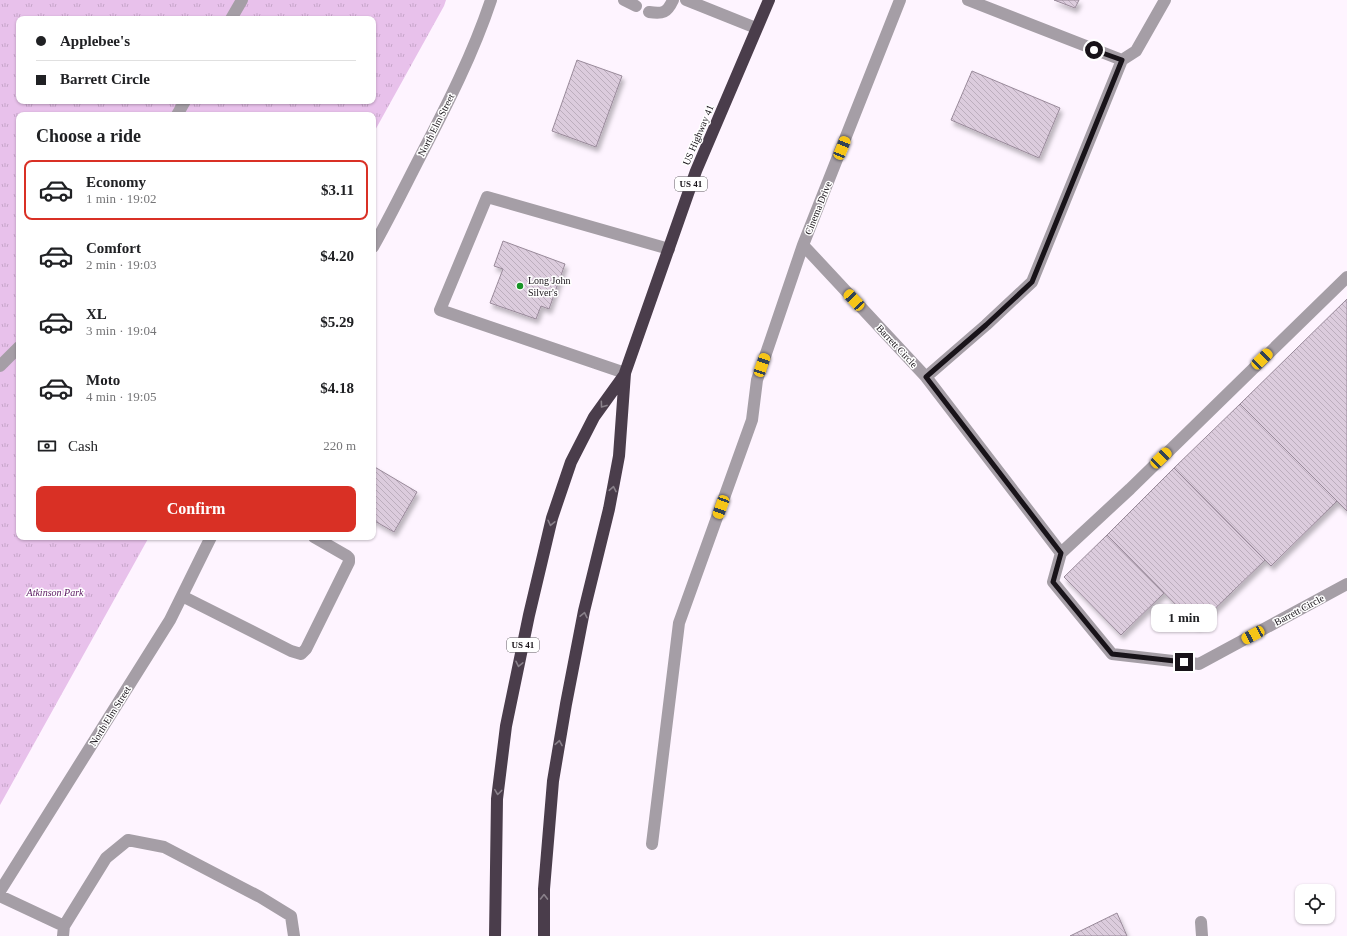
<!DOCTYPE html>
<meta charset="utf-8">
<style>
:root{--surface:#fff;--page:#f2f2f2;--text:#202124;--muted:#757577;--line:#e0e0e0;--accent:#d93025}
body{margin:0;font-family:"Times New Roman",serif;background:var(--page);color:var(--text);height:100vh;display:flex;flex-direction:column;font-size:15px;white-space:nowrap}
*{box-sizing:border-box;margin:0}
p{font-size:13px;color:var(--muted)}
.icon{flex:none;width:22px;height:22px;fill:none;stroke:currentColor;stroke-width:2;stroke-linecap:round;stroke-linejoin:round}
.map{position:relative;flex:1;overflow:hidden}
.details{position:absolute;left:16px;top:112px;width:360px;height:428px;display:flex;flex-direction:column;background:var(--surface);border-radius:8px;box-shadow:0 1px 3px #0004}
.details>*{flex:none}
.hud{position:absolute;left:16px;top:16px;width:360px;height:88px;border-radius:8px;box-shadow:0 1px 3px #0004;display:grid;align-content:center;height:88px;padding:0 20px;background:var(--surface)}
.tools{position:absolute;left:1295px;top:884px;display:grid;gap:8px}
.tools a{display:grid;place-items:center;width:40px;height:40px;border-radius:8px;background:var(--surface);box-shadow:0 1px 3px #0004;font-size:20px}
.end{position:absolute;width:18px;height:18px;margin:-9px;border:5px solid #181319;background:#fff;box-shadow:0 0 0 2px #fff}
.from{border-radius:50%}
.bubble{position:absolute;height:28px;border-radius:8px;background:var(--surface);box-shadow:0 1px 3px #0004;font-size:13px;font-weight:600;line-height:28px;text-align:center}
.car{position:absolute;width:12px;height:24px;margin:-12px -6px;border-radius:5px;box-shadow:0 0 3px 1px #0007;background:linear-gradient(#f5c518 24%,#345 0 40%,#f5c518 0 76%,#345 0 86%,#f5c518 0)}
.hud b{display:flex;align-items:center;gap:14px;height:38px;font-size:15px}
.hud b+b{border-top:1px solid var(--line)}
.hud i{width:10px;height:10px;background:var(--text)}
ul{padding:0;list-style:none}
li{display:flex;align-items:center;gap:12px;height:60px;margin:0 8px 6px;padding:0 12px;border:2px solid transparent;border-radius:8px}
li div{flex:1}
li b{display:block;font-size:15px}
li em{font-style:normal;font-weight:600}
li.selected{border-color:var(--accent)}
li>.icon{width:36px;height:36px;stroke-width:1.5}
h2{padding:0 20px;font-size:18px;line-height:48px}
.pay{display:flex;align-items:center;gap:10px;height:44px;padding:0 20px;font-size:15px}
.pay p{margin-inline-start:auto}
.button{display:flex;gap:8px;margin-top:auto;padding:8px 20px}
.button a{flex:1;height:46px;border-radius:8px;background:var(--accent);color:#fff;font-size:16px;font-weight:600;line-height:46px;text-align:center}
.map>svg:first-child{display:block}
</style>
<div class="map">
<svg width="1347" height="936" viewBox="0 0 1347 936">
<defs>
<pattern id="grass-tufts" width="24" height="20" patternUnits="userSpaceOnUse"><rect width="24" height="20" fill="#e8c1eb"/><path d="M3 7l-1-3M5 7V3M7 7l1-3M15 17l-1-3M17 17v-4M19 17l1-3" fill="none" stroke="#c6a5c9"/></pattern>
<pattern id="building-back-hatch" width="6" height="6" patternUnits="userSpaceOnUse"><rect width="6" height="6" fill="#dcccdd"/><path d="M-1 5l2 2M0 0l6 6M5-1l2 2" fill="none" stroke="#bcaebd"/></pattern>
<filter id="shadow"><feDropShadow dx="2.5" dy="4.5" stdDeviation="2" flood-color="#0004"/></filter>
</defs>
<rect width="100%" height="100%" fill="#fef4ff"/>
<!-- grass -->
<path fill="url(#grass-tufts)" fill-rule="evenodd" d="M0 0H446L444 6 373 134V115H19V537H149L0 805ZM19 19H373V101H19Z"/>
<!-- building -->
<path fill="url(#building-back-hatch)" stroke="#998a9a" filter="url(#shadow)" d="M1054 0H1079L1075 8Z
M577 60 622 76 596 147 552 131Z
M972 71 1060 108 1039 158 951 120Z
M503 241 565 264 549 309 541 306 536 319 490 303 503 269 494 266Z
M1347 299V511L1240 404Z
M1240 404 1337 501 1271 566 1174 468Z
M373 466 417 492 394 532 373 520Z
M1174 468 1265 560 1197 626 1107 535Z
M1107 535 1164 593 1121 635 1064 577Z
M1117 913 1127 936H1070Z"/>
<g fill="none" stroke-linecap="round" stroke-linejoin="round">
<!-- minor -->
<path stroke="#a59ea6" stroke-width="12" d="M624 0 636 6
M686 0 756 28
M968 0 1122 60 1136 51 1165 0
M649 12C663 14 667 13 673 0
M231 19 242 0
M177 115 185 101
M803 245 926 377 1061 553 1053 582 1112 654 1199 664 1347 584
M373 247C390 217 405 186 421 155 447 105 473 54 491 0
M0 366 19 347
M625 373 440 310 487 197 669 249
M926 377 986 325 1032 282 1122 60
M1061 553 1130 489 1347 277
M182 596 291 651 301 654 306 649 349 562V558L347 556 314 537
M652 844 679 623 752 420 757 380 803 245 900 0
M0 891 170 620 211 537
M0 896 64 926
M1201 922 1202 936
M63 936 64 926 106 858 128 840 164 847 260 897 291 916 294 936"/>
<!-- highway -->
<path stroke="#4a3d4b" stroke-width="12" d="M495 936 497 799 506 726 529 615 552 518 571 462 594 417 625 374
M544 936V889L553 781 566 704 584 611 609 509 619 456 625 373 696 171 769 0"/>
</g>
<!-- one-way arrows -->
<defs><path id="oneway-chevron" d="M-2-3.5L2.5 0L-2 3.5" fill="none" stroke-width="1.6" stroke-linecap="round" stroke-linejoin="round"/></defs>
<g stroke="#89818a">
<use href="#oneway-chevron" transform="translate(603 405) rotate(126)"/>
<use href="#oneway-chevron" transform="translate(613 489) rotate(-79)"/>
<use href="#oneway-chevron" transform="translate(551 523) rotate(103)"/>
<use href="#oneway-chevron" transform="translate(584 615) rotate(-78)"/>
<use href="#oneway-chevron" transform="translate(519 664) rotate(102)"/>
<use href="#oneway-chevron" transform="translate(559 743) rotate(-80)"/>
<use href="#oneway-chevron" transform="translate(498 792) rotate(97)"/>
<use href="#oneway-chevron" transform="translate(544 897) rotate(-89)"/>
</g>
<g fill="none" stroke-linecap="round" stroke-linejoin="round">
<!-- route -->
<path stroke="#181319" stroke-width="5" d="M1094 50 1122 60 1032 282 986 325 926 377 1061 553 1053 582 1112 654 1184 662"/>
</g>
<!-- markers -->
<circle fill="#179426" stroke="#fff" stroke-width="1.5" cx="520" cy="286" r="4"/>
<g text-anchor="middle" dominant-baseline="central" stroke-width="3" stroke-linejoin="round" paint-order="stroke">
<!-- shield labels -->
<g fill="#fff" stroke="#5d5a5e" stroke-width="1">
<rect x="675" y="177" width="32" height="14" rx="3"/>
<rect x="507" y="638" width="32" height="14" rx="3"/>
</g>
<g font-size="9" font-weight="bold" fill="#181319">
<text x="691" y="184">US 41</text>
<text x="523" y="645">US 41</text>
</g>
<!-- street labels -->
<g font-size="10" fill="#181319" stroke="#fff">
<text transform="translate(436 125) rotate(-63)">North Elm Street</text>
<text transform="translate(698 135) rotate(-67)">US Highway 41</text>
<text transform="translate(818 208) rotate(-68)">Cinema Drive</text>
<text transform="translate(897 346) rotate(47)">Barrett Circle</text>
<text transform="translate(1299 610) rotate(-28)">Barrett Circle</text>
<text transform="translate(110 716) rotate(-58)">North Elm Street</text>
</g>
<!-- poi labels -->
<g font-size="10" fill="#181319" stroke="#fff" text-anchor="start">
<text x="528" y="280">Long John<tspan x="528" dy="12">Silver's</tspan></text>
</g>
<!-- park labels -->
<g font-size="10" font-style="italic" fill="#591660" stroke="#fff">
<text x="55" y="592">Atkinson Park</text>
</g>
</g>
</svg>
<div class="tools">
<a><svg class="icon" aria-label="locate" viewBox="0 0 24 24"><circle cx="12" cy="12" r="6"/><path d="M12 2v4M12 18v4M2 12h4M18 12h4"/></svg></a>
</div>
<i class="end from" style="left:1094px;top:50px"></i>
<i class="end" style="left:1184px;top:662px"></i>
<div class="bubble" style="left:1151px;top:604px;width:66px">1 min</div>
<i class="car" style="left:842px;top:148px;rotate:22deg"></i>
<i class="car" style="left:854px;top:300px;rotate:317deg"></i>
<i class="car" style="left:1262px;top:359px;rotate:46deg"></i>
<i class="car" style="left:762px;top:365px;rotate:19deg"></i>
<i class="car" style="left:1161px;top:458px;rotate:46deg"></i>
<i class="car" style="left:721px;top:507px;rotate:200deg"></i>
<i class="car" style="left:1253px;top:635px;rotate:242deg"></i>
<div class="hud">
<b><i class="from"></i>Applebee's</b>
<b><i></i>Barrett Circle</b>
</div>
<section class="details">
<h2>Choose a ride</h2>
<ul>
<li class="selected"><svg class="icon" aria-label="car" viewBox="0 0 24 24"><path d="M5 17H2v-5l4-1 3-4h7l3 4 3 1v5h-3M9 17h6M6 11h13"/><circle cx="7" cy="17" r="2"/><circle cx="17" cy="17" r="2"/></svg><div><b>Economy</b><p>1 min · 19:02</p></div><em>$3.11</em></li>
<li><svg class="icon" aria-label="car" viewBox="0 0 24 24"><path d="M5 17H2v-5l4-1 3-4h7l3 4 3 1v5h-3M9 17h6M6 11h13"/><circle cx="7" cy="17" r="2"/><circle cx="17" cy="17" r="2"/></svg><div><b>Comfort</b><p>2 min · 19:03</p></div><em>$4.20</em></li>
<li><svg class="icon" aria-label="car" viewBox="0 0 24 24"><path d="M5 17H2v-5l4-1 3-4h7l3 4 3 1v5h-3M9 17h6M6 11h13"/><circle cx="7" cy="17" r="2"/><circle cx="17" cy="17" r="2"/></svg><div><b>XL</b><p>3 min · 19:04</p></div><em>$5.29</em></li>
<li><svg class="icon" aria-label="car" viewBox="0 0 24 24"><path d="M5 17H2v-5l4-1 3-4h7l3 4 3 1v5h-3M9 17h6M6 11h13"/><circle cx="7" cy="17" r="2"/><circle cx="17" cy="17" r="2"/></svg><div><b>Moto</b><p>4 min · 19:05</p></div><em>$4.18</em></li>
</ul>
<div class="pay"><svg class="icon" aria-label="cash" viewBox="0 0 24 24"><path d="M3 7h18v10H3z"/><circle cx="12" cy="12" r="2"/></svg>Cash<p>220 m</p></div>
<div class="button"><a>Confirm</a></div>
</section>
</div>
